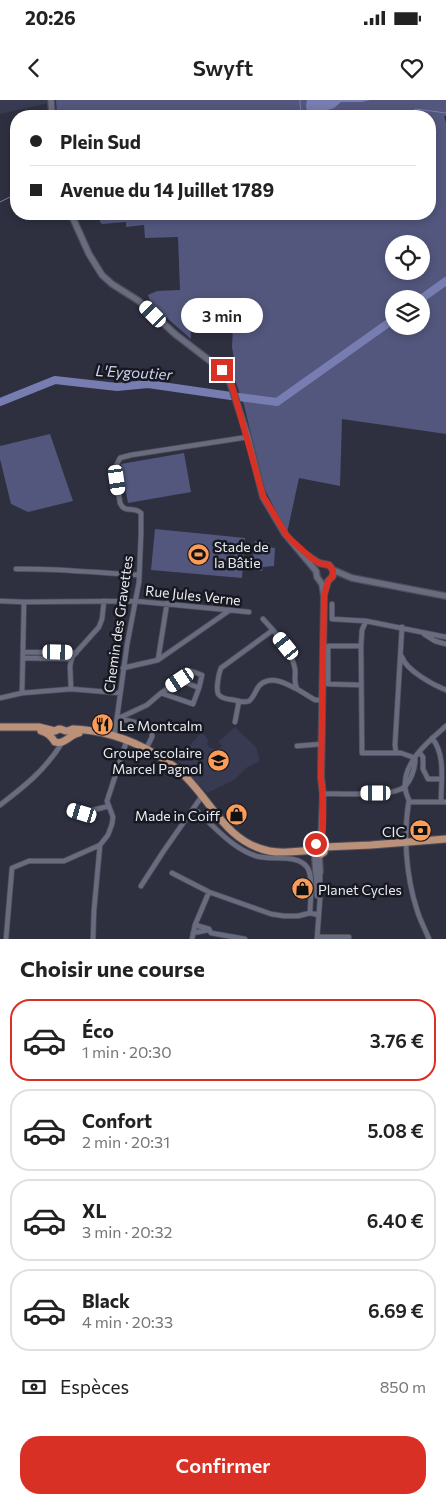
<!DOCTYPE html>
<html lang="fr">
<meta charset="utf-8">
<style>
:root{--surface:#fff;--page:#f2f2f2;--text:#222;--muted:#767676;--line:#e0e0e0;--accent:#d93025}
body{margin:0;font-family:Commissioner,sans-serif;background:var(--page);color:var(--text);height:100vh;display:flex;flex-direction:column;font-size:19px;white-space:nowrap}
*{box-sizing:border-box;margin:0}
p{font-size:16px;color:var(--muted)}
.icon{flex:none;width:28px;height:28px;fill:none;stroke:currentColor;stroke-width:2;stroke-linecap:round;stroke-linejoin:round}
.map{position:relative;height:839px;overflow:hidden}
.details{display:flex;flex-direction:column;background:var(--surface);flex:1}
.details>*{flex:none}
.banner{position:absolute;left:10px;top:10px;width:426px;height:110px;border-radius:20px;box-shadow:0 2px 8px #0003;display:grid;align-content:center;height:110px;padding:0 20px;background:var(--surface)}
.buttons{position:absolute;left:385px;top:135px;display:grid;gap:10px}
.buttons a{display:grid;place-items:center;width:45px;height:45px;border-radius:50%;background:var(--surface);box-shadow:0 2px 8px #0003;font-size:25px}
.end{position:absolute;width:22px;height:22px;margin:-11px;border:6px solid #d93025;background:#fff;box-shadow:0 0 0 2px #fff}
.from{border-radius:50%}
.bubble{position:absolute;height:35px;border-radius:18px;background:var(--surface);box-shadow:0 2px 8px #0003;font-size:16px;font-weight:600;line-height:35px;text-align:center}
.car{position:absolute;width:15px;height:30px;margin:-15px -8px;border-radius:6px;box-shadow:0 0 4px 1px #0007;background:linear-gradient(#fff 24%,#345 0 40%,#fff 0 76%,#345 0 86%,#fff 0)}
.banner b{display:flex;align-items:center;gap:18px;height:48px;font-size:19px}
.banner b+b{border-top:1px solid var(--line)}
.banner i{width:12px;height:12px;background:var(--text)}
ul{padding:0;list-style:none}
li{display:flex;align-items:center;gap:15px;height:82px;margin:0 10px 8px;padding:0 10px;border:2px solid var(--line);border-radius:20px}
li div{flex:1}
li b{display:block;font-size:19px}
li em{font-style:normal;font-weight:600}
li.active{border-color:var(--accent)}
li>.icon{width:45px;height:45px;stroke-width:1.5}
h2{padding:0 20px;font-size:22px;line-height:60px}
.pay{display:flex;align-items:center;gap:12px;height:55px;padding:0 20px;font-size:19px}
.pay p{margin-inline-start:auto}
.cta{display:flex;gap:10px;margin-top:auto;padding:10px 20px}
.cta a{flex:1;height:58px;border-radius:20px;background:var(--accent);color:#fff;font-size:20px;font-weight:600;line-height:58px;text-align:center}
.status{display:flex;justify-content:space-between;align-items:center;height:35px;padding:0 25px;background:var(--surface);direction:ltr}
.status svg{height:14px;fill:currentColor}
header{display:flex;justify-content:space-between;align-items:center;height:65px;padding:0 20px;background:var(--surface);font-size:22px;font-weight:600}
.map>svg:first-child{display:block}
</style>
<div class="status"><b>20:26</b><svg viewBox="0 0 49 12"><path d="M0 12V9h3v3zM5 12V6h3v6zM10 12V3h3v9zM15 12V0h3v12zM26 1h20v11H26zM47 4h2v5h-2z"/></svg></div>
<header><svg class="icon" aria-label="back" viewBox="0 0 24 24"><path d="M15 5l-7 7 7 7"/></svg>Swyft<svg class="icon" aria-label="heart" viewBox="0 0 24 24"><path d="M12 20l-8-8c-3-5 5-10 8-4 3-6 11-1 8 4z"/></svg></header>
<div class="map">
<svg width="446" height="839" viewBox="0 0 446 839">
<rect width="100%" height="100%" fill="#2e3040"/>
<!-- built -->
<path fill="#373a50" d="M0 0H49V3L0 14Z
M235 627 256 647 260 661 246 668 234 680 207 693 183 669 181 664 177 659 202 632 209 641 207 643 209 647 214 649H218L222 646 218 642Z"/>
<!-- green -->
<path fill="#53577d" fill-rule="evenodd" d="M56 0H446V16H444L446 23V334L342 319 340 386 299 378 287 433 264 388 244 305 232 272 231 269 234 259 232 247 234 205 229 208 195 207 190 212 191 239 151 204 148 195 157 191 180 190 178 137 145 138 144 125 126 127V122L102 124 100 122 99 114H430V16H57ZM394 144H421V171H394ZM394 199H421V226H394Z
M50 334 73 401 28 412 11 404 0 359V346Z
M184 353 191 392 128 403 121 364Z
M155 429 245 438 242 478 151 470Z
M255 441 269 443V447L275 448 274 466 263 467 262 471 253 470 252 466Z"/>
<!-- water -->
<path fill="#787db1" d="M307 0H370L362 2H341L334 8 308 16 306 6Z"/>
<g fill="none" stroke-linecap="round" stroke-linejoin="round">
<!-- stream -->
<path stroke="#787db1" stroke-width="1" d="M300 0 301 16
M405 16 416 9 446 13
M0 102 16 94"/>
<!-- river -->
<path stroke="#787db1" stroke-width="8" d="M421 199 446 181
M0 302 55 280 117 287 148 284 231 296 277 302 394 219"/>
<defs>
<path id="minor" d="M16 469C57 468 98 473 139 475
M0 501 24 502 135 501 249 512
M332 504V519L366 521 446 537
M263 519 273 530
M366 521 362 530 361 546 362 653H401L415 658
M273 530C283 542 292 554 295 569 296 578 293 580 297 589 288 585 277 578 267 581 255 584 257 595 249 601 245 603 238 601 234 600 229 599 222 599 219 595 215 591 219 573 221 568Z
M424 534 435 541 446 544
M361 546H328V584L361 585
M23 552 76 553
M402 557C406 570 433 585 446 590
M23 558 72 559
M158 560 167 503
M123 568 158 560 230 510
M180 580 191 571 202 575 199 588
M71 589 70 566 72 557 99 527 102 519 104 501
M297 589 315 600H322
M22 593 24 502
M0 598 22 593 71 589 120 593
M235 622 239 601
M112 636 114 635 115 632 127 545 139 482 141 434V413C133 406 125 414 120 403L115 368 120 358 131 355 248 337
M432 638C446 655 441 681 441 702
M297 646 322 644
M146 649 152 637V630C143 623 129 620 117 619L147 605 161 593 193 604 199 588 180 580 161 593
M419 652 423 657V669L428 679H441
M396 653 395 645 402 527
M323 694C343 693 384 697 401 689 410 685 416 667 415 658
M409 700C403 735 406 776 417 810 420 820 425 829 429 839
M409 700C407 696 405 690 405 685 405 660 429 641 446 626
M409 700 410 702H446
M0 705C25 686 45 670 62 643
M72 710 82 713 109 706
M198 712C216 728 232 748 256 756 271 761 296 753 307 767 314 776 310 803 310 813
M172 773 209 792 271 814 284 816H298L310 813 319 815
M316 773 317 796
M141 786 163 752 202 696
M195 825 209 829 211 833 245 839
M193 833 208 830
M318 837H349
M6 839 12 768 29 761H64L100 745
M93 839 94 810 100 745 108 735 112 724 113 717 107 701 126 643
M192 839 195 825 209 792
M317 839 320 799V772"/>
<path id="tertiary" d="M51 0 52 16
M71 114 89 154 102 175 112 184 139 201 175 234 214 264 228 276 248 337 263 397 285 434 316 471 317 477 322 484 324 496 321 677 323 694 321 742
M307 455 319 463 329 465 333 470V476L328 481 324 494
M333 470 352 478 446 496
M316 752 315 759 316 773
M319 754 320 772"/>
<path id="primary" d="M0 627H39L55 631 59 629C61 629 63 630 66 631 68 631 71 630 73 629 80 629 86 630 93 631 124 636 151 649 176 668 210 695 222 741 269 751 284 754 299 751 314 750
M41 631C48 633 51 636 55 642 65 645 70 634 79 633
M314 750 315 746 319 742 323 743 325 747 371 745 446 739
M314 750 317 753 321 754 324 752 325 747"/>
</defs>
<!-- minor casing -->
<use href="#minor" stroke="#4d4e5b" stroke-width="6"/>
<!-- tertiary casing -->
<use href="#tertiary" stroke="#4d4e5b" stroke-width="8"/>
<!-- primary casing -->
<use href="#primary" stroke="#4d4e5b" stroke-width="9"/>
<!-- minor -->
<use href="#minor" stroke="#696c7e" stroke-width="4.5"/>
<!-- tertiary -->
<use href="#tertiary" stroke="#696c7e" stroke-width="5.5"/>
<!-- primary -->
<use href="#primary" stroke="#bc917a" stroke-width="7"/>
</g>
<g fill="none" stroke-linecap="round" stroke-linejoin="round">
<!-- route -->
<path stroke="#d93025" stroke-width="6" d="M222 270 228 276 232 286 263 396 287 436 311 458 319 463 329 465 333 470V476L328 481 324 496 321 677C323 698 325 722 321 742L316 744"/>
</g>
<!-- icons -->
<defs>
<symbol id="stadium-disc" viewBox="-11 -11 22 22"><circle r="9.5" fill="#fd9c57" stroke="#181920"/><path d="M0-5a6.5 5 0 1 0 0 10a6.5 5 0 1 0 0-10ZM-3.5-1.8h7v3.6h-7Z" fill="#111"/></symbol>
<symbol id="restaurant-disc" viewBox="-11 -11 22 22"><circle r="9.5" fill="#fd9c57" stroke="#181920"/><path d="M-5-6h1v4h1v-4h1v4h1v-4h1v5L-1.5 .5V6h-2V.5L-5-1ZM5-6V6H3V1.5H1.5Q1.5-4 5-6Z" fill="#111"/></symbol>
<symbol id="school-disc" viewBox="-11 -11 22 22"><circle r="9.5" fill="#fd9c57" stroke="#181920"/><path d="M0-5L7-2L0 1L-7-2ZM-4 1L0 2.5L4 1V4Q0 6-4 4Z" fill="#111"/></symbol>
<symbol id="shop-disc" viewBox="-11 -11 22 22"><circle r="9.5" fill="#fd9c57" stroke="#181920"/><path d="M-5-2.5h2.3a2.7 3.5 0 0 1 5.4 0H5L5.5 6h-11ZM-1.5-2.5h3a1.5 2.3 0 0 0-3 0Z" fill="#111"/></symbol>
<symbol id="bank-disc" viewBox="-11 -11 22 22"><circle r="9.5" fill="#fd9c57" stroke="#181920"/><path d="M-6-4H6V4H-6ZM0-2.3a2.3 2.3 0 1 0 0 4.6a2.3 2.3 0 1 0 0-4.6Z" fill="#111"/></symbol>
</defs>
<g fill-rule="evenodd">
<use href="#stadium-disc" x="186" y="442" width="25" height="25"/>
<use href="#restaurant-disc" x="90" y="612" width="25" height="25"/>
<use href="#school-disc" x="206" y="648" width="25" height="25"/>
<use href="#shop-disc" x="224" y="702" width="25" height="25"/>
<use href="#bank-disc" x="408" y="718" width="25" height="25"/>
<use href="#shop-disc" x="290" y="776" width="25" height="25"/>
</g>
<g text-anchor="middle" dominant-baseline="central" stroke-width="5" stroke-linejoin="round" paint-order="stroke">
<!-- poi labels -->
<g font-size="14" fill="#e7e9f3" stroke="#181920" text-anchor="start">
<text x="214" y="446">Stade de<tspan x="214" dy="16">la Bâtie</tspan></text>
<text x="119" y="625">Le Montcalm</text>
<text x="202" y="652" text-anchor="end">Groupe scolaire<tspan x="202" dy="16">Marcel Pagnol</tspan></text>
<text x="220" y="715" text-anchor="end">Made in Coiff</text>
<text x="405" y="731" text-anchor="end">CIC</text>
<text x="318" y="789">Planet Cycles</text>
</g>
<!-- street labels -->
<g font-size="14" fill="#e7e9f3" stroke="#181920">
<text transform="translate(193 495) rotate(6)">Rue Jules Verne</text>
<text transform="translate(118 524) rotate(-82)">Chemin des Gravettes</text>
</g>
<!-- water labels -->
<g font-size="15" font-style="italic" fill="#cfd3f3" stroke="#181920">
<text transform="translate(134 272) rotate(3)">L'Eygoutier</text>
</g>
</g>
</svg>
<div class="buttons">
<a><svg class="icon" aria-label="locate" viewBox="0 0 24 24"><circle cx="12" cy="12" r="6"/><path d="M12 2v4M12 18v4M2 12h4M18 12h4"/></svg></a>
<a><svg class="icon" aria-label="layers" viewBox="0 0 24 24"><path d="M12 4l9 5-9 5-9-5zM3 14l9 5 9-5"/></svg></a>
</div>
<i class="end from" style="left:316px;top:744px"></i>
<i class="end" style="left:222px;top:270px"></i>
<div class="bubble" style="left:181px;top:198px;width:82px">3 min</div>
<i class="car" style="left:153px;top:214px;rotate:315deg"></i>
<i class="car" style="left:117px;top:380px;rotate:172deg"></i>
<i class="car" style="left:286px;top:546px;rotate:321deg"></i>
<i class="car" style="left:58px;top:552px;rotate:91deg"></i>
<i class="car" style="left:180px;top:580px;rotate:236deg"></i>
<i class="car" style="left:376px;top:693px;rotate:270deg"></i>
<i class="car" style="left:82px;top:713px;rotate:287deg"></i>
<div class="banner">
<b><i class="from"></i>Plein Sud</b>
<b><i></i>Avenue du 14 Juillet 1789</b>
</div>
</div>
<section class="details">
<h2>Choisir une course</h2>
<ul>
<li class="active"><svg class="icon" aria-label="car" viewBox="0 0 24 24"><path d="M5 17H2v-5l4-1 3-4h7l3 4 3 1v5h-3M9 17h6M6 11h13"/><circle cx="7" cy="17" r="2"/><circle cx="17" cy="17" r="2"/></svg><div><b>Éco</b><p>1 min · 20:30</p></div><em>3.76 €</em></li>
<li><svg class="icon" aria-label="car" viewBox="0 0 24 24"><path d="M5 17H2v-5l4-1 3-4h7l3 4 3 1v5h-3M9 17h6M6 11h13"/><circle cx="7" cy="17" r="2"/><circle cx="17" cy="17" r="2"/></svg><div><b>Confort</b><p>2 min · 20:31</p></div><em>5.08 €</em></li>
<li><svg class="icon" aria-label="car" viewBox="0 0 24 24"><path d="M5 17H2v-5l4-1 3-4h7l3 4 3 1v5h-3M9 17h6M6 11h13"/><circle cx="7" cy="17" r="2"/><circle cx="17" cy="17" r="2"/></svg><div><b>XL</b><p>3 min · 20:32</p></div><em>6.40 €</em></li>
<li><svg class="icon" aria-label="car" viewBox="0 0 24 24"><path d="M5 17H2v-5l4-1 3-4h7l3 4 3 1v5h-3M9 17h6M6 11h13"/><circle cx="7" cy="17" r="2"/><circle cx="17" cy="17" r="2"/></svg><div><b>Black</b><p>4 min · 20:33</p></div><em>6.69 €</em></li>
</ul>
<div class="pay"><svg class="icon" aria-label="cash" viewBox="0 0 24 24"><path d="M3 7h18v10H3z"/><circle cx="12" cy="12" r="2"/></svg>Espèces<p>850 m</p></div>
<div class="cta"><a>Confirmer</a></div>
</section>
